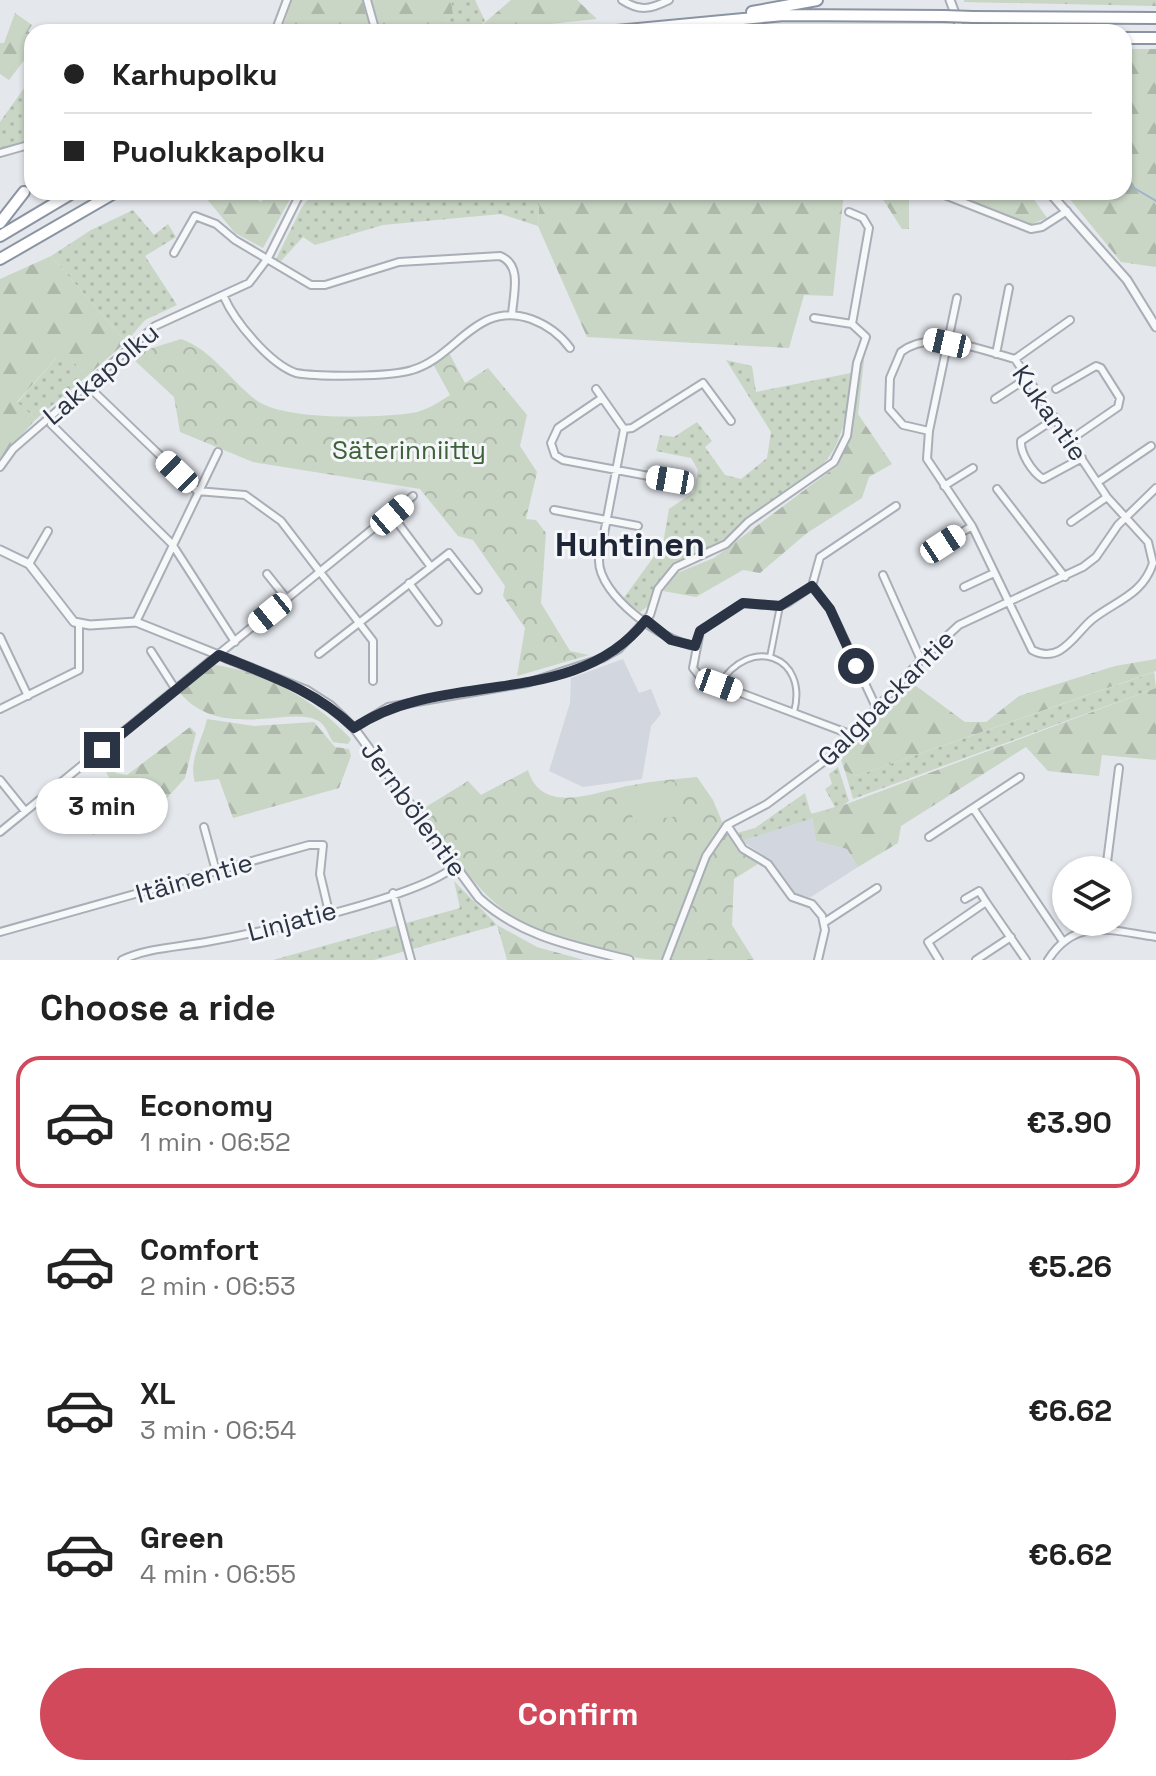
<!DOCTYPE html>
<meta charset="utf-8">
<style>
:root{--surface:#fff;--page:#f6f6f6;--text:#222;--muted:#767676;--line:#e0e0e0;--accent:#d1495b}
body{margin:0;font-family:"Space Grotesk",sans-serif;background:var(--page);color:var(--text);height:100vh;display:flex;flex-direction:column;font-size:30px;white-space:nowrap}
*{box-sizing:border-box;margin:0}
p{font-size:26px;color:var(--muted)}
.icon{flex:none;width:44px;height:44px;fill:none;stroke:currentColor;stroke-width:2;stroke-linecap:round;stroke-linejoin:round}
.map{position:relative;height:960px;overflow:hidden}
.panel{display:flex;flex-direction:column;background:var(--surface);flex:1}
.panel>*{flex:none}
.top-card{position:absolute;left:24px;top:24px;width:1108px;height:176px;border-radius:24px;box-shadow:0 2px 6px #0004;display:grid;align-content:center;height:176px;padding:0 40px;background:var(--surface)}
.buttons{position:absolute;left:1052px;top:856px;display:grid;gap:16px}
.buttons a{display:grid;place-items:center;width:80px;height:80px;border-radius:50%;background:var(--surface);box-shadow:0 2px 6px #0004;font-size:40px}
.end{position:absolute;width:36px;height:36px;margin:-18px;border:10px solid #2b3445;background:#fff;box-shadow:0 0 0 4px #fff}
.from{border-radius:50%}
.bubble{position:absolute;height:56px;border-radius:28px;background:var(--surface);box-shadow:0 2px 6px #0004;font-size:26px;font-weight:600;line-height:56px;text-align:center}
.car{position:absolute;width:24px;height:48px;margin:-24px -12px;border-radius:10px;box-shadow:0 0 6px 2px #0007;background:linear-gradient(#fff 24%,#345 0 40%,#fff 0 76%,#345 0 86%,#fff 0)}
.top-card b{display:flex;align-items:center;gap:28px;height:76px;font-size:30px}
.top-card b+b{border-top:2px solid var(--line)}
.top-card i{width:20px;height:20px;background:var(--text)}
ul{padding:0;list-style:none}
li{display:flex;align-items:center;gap:24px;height:132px;margin:0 16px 12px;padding:0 24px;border:4px solid transparent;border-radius:24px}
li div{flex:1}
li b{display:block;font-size:30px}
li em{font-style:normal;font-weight:600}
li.active{border-color:var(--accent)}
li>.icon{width:72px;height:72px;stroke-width:1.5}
h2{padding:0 40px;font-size:36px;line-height:96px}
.button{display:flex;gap:16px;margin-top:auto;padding:16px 40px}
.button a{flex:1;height:92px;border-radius:48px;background:var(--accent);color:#fff;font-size:32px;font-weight:600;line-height:92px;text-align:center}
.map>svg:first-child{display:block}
</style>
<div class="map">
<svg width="1156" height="960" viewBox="0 0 1156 960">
<defs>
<pattern id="grass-dots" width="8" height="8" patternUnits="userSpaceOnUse" patternTransform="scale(2)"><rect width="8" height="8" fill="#c9d6c5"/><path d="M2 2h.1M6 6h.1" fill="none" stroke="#adb8ab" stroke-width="1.8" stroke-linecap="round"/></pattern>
<pattern id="forest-firs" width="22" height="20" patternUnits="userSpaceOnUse" patternTransform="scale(2)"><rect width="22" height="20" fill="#c9d6c5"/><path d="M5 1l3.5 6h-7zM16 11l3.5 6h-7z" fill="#adb8ab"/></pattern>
<pattern id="park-crowns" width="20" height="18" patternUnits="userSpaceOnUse" patternTransform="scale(2)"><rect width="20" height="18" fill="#c9d6c5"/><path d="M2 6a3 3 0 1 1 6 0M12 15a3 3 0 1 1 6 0" fill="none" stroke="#adb8ab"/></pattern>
</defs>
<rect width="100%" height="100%" fill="#e4e7ec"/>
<!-- built -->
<path fill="#d2d6de" d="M623 659 639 693 651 689 661 714 651 726 642 779 583 787 549 771 570 703 571 678Z
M812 817 816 841 847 849 858 867 811 897 797 896 767 858 742 841Z"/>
<!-- grass -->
<path fill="url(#grass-dots)" d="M451 0H475L485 21 474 32H438L453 14Z
M32 77V142L0 150V122Z
M314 192H540L538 226 501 214 383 225 315 245 303 237 281 261 276 259 302 207Z
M133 210 154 235 168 224 176 237 145 256 177 305 145 320 126 342 51 256 91 230Z
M58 356 75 363 86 377 36 419 17 403Z
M726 360 752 366 756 392 851 373C846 412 846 445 815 472L711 549 675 564 659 583 648 606 640 612 623 599 663 544 669 509 694 492 698 470 691 458 656 451 660 435 674 437 697 422 712 441 705 447 725 475 741 479 767 458 771 432Z
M1154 672 1156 688 853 799 845 771 856 776Z
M838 767 849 801 837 810 742 841 737 833 755 828 805 793 811 814 835 807 825 789 832 784 829 774Z
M454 881 497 925 374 960H273L460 908Z"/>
<!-- forest -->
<path fill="url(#forest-firs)" d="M292 0H362L371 32H281Z
M372 0H451L453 14 438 32H381Z
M511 0H577L597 19 474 32Z
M964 0H1156V6L964 2Z
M15 13 32 25 28 31 32 35V50L9 80 0 74V43H4Z
M1124 49H1156V267L1121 262 1064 192H1124Z
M201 192H244L261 202 269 192H294L263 248 235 233Z
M540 192H844L833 296 804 295 789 348 587 337 538 226Z
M867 192H909V229H902L880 195Z
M949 192H1029L1047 218 1029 225Z
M51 256 126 342 86 377 75 363 57 357 17 402 36 419 0 459V279Z
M861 359 864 360 858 414 892 464 869 477 862 498 807 533 760 573 743 570 696 597 663 591 677 573 714 558 838 465 851 437Z
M1156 659V671L856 776 845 771 840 757 861 739 908 680 965 722H986L1019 696 1115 666Z
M215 665C267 672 316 701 351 739L348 744 333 742C329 736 326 726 320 722 295 703 222 743 180 693Z
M1156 688V760L1102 755 1099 776 1048 771 1026 747 901 826 898 843 858 867 847 849 816 841 812 817Z
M207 719 254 726 314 722 335 747 349 749 351 756 339 788 233 818 219 779 195 782C188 760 203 739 207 719Z
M190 727 196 733 185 778 167 798V804L142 827 128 833 120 825 93 835 83 826 67 821 113 785 104 768 112 760 116 773 127 775Z
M497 925 537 947 584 960H507Z"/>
<!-- park -->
<path fill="url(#park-crowns)" d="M181 339C212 350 230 380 256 400 283 421 377 418 412 413 426 411 439 402 450 395L432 362 447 349 465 383 488 368 527 415 520 446 537 472 526 519 536 520 546 533 541 603 570 651 589 655 517 676 525 628 503 596 505 586 473 540 458 536 420 489 253 462 180 432 174 397 133 359 149 349Z
M528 770C542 818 599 790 633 785 654 781 676 779 697 777L713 800 723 824C693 862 681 915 665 960 639 960 617 954 592 948 495 925 476 886 421 810L468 781 481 795Z
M723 834H727L738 850 761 862 734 879 732 925 754 960H668L708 859Z"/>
<!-- pitch -->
<path fill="#c9d6c5" d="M675 782 679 816 633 822 629 788Z"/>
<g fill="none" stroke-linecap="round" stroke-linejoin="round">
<!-- stream -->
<path stroke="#9fb4cc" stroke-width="2" d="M1124 182 1156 201"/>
<defs>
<path id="pedestrian" d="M770 657 780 606
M719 685C750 634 809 656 794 712"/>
<path id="minor" d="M367 0 376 32
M622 0C640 12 651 9 669 0
M275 32 287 0
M0 153 32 144
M937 192 1031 229 1042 227 1067 211
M849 212 863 218 869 228 852 324
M174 253 195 216 216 224 235 240 311 285H325L399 262 500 256C523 265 513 295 512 315
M224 297C235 322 270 364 296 373 319 377 390 377 412 370 457 357 476 300 531 319 547 325 560 334 570 348
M996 354 1009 288
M1015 359 1070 320
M91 389 197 491 245 495 281 521 373 641V681
M596 389 624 429 599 560C598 595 663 642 695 646
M1056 389 1096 366 1101 368 1120 398 1118 407 1070 440
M602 398 558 428 551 443 555 455 563 460 670 480
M995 399 1029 377
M1056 418 1021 441C1020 453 1032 472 1043 479L1082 458
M51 424 172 544 235 642
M624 429 632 428 703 383 731 421
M929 431 903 425 889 409 890 378 901 352C931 328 981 350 1015 359L1107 497 1148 542 1153 563C1143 594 1118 600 1094 618 1077 630 1062 666 1032 650L972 526 927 459 929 431 957 298
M0 467 13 449 155 326 249 283 268 258 301 192
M1098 482 1151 446
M944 486 973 468
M997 489 1065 577
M554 510 638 526
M392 515 431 567
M1071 522 1107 497
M943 544 972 526
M29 564 48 531
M267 574 287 599
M883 575 921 660
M409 583 438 622
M812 586 830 609 877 709
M964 587 994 573
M136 622 218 452
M0 637 28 696
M151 651 176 690
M319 654 449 553 478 590
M0 709 79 670V624
M354 728 388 707 527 683 603 658 619 649 650 615 658 589 676 567 726 544 748 522 834 462 847 436 857 363 866 337 852 324 814 318
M855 736 701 678 693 668 700 631 743 603 780 606 787 603 812 586 820 557 896 506
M0 780 25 811
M973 808 1062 940
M727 825 743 849 768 864 792 897 812 904 822 916 825 930 818 960
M204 827 216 871
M0 832 413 496
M929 837 1020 777
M1106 870 1119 768
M393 893 411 960
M965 899 979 891 986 902
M825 922 877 888
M0 932 309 845H323L320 874 329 912
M122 960C146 948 179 947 206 942 258 933 420 897 455 866
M666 960 706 856 727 825 767 804 834 754 921 660 959 625 1083 567 1096 557 1118 525 1156 488
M939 960 928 942 986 902 1026 960
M976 960 1011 937
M1048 960C1076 916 1112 931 1156 937"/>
<path id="tertiary" d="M950 0 962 32
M1049 192 1127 280 1156 327
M0 550 29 564 74 622 90 625 136 622 306 690 331 706 354 728 479 898C522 937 574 946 629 960"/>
<path id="motorway" d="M752 12 817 0
M973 17 1156 18
M606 32 784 15 944 16
M1124 38H1156
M0 223 24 192
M0 236 74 192
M0 259 116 192"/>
</defs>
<!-- pedestrian casing -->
<use href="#pedestrian" stroke="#a9aeb7" stroke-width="8"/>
<!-- minor casing -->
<use href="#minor" stroke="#a9aeb7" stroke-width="10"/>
<!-- tertiary casing -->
<use href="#tertiary" stroke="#a9aeb7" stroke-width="11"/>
<!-- motorway casing -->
<use href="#motorway" stroke="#8b94a3" stroke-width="14"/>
<!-- pedestrian -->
<use href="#pedestrian" stroke="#f7f8fa" stroke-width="4"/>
<!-- minor -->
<use href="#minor" stroke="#f7f8fa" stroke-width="6"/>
<!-- tertiary -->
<use href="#tertiary" stroke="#f7f8fa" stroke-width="7"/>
<!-- motorway -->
<use href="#motorway" stroke="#fff" stroke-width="10"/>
<defs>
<path id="motorway-bridge" d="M944 16 973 17"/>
</defs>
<!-- motorway-bridge casing -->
<use href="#motorway-bridge" stroke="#8b94a3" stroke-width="14" stroke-linecap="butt"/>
<!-- motorway-bridge -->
<use href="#motorway-bridge" stroke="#fff" stroke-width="10"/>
</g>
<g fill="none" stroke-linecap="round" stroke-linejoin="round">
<!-- route -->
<path stroke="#2b3445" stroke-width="10" d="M102 750 219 655C268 675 315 690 354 728 441 668 575 711 646 620L671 640 695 646 700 631 743 603 780 606 812 586 830 609 856 666"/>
</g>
<g text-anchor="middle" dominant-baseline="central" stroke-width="6" stroke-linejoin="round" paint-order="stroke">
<!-- street labels -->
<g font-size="26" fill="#2b3445" stroke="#f4f6f9">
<text transform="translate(101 374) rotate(-40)">Lakkapolku</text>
<text transform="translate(1050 413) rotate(55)">Kukantie</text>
<text transform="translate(886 698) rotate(-45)">Galgbackantie</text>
<text transform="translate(414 809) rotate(54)">Jernbölentie</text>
<text transform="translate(194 878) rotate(-16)">Itäinentie</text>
<text transform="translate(292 921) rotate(-15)">Linjatie</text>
</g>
<!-- park labels -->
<g font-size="26" fill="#3f6138" stroke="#f4f6f9">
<text x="409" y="450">Säterinniitty</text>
</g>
<!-- district labels -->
<g font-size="34" font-weight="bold" fill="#1d2536" stroke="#f4f6f9">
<text x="630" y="544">Huhtinen</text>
</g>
</g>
</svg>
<div class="buttons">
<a><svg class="icon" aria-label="layers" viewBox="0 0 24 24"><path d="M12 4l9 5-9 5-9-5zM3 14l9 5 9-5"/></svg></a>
</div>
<i class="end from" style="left:856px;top:666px"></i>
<i class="end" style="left:102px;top:750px"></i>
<div class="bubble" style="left:36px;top:778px;width:132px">3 min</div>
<i class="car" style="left:947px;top:343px;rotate:283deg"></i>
<i class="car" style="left:177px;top:472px;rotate:314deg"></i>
<i class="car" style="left:670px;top:480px;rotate:280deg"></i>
<i class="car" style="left:392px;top:515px;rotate:50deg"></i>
<i class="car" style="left:943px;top:544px;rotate:57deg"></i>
<i class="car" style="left:270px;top:613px;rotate:231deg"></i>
<i class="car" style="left:719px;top:685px;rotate:110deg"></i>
<div class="top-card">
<b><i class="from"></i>Karhupolku</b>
<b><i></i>Puolukkapolku</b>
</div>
</div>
<section class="panel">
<h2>Choose a ride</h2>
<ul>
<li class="active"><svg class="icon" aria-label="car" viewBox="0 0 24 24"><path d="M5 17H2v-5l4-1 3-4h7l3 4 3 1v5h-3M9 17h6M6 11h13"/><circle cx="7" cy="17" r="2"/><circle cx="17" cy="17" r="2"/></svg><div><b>Economy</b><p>1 min · 06:52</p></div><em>€3.90</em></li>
<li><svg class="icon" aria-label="car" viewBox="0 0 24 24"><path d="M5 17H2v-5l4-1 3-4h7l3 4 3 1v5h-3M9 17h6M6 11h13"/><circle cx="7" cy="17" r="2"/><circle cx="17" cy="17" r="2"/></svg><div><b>Comfort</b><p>2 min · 06:53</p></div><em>€5.26</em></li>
<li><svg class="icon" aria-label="car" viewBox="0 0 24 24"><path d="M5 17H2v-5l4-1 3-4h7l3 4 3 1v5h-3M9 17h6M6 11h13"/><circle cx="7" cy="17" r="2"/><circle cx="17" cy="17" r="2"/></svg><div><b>XL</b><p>3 min · 06:54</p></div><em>€6.62</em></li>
<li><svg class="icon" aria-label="car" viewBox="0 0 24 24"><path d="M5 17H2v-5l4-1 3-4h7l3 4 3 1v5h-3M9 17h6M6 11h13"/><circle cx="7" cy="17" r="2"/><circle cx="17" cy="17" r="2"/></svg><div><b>Green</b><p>4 min · 06:55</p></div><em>€6.62</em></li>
</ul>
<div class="button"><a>Confirm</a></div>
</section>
